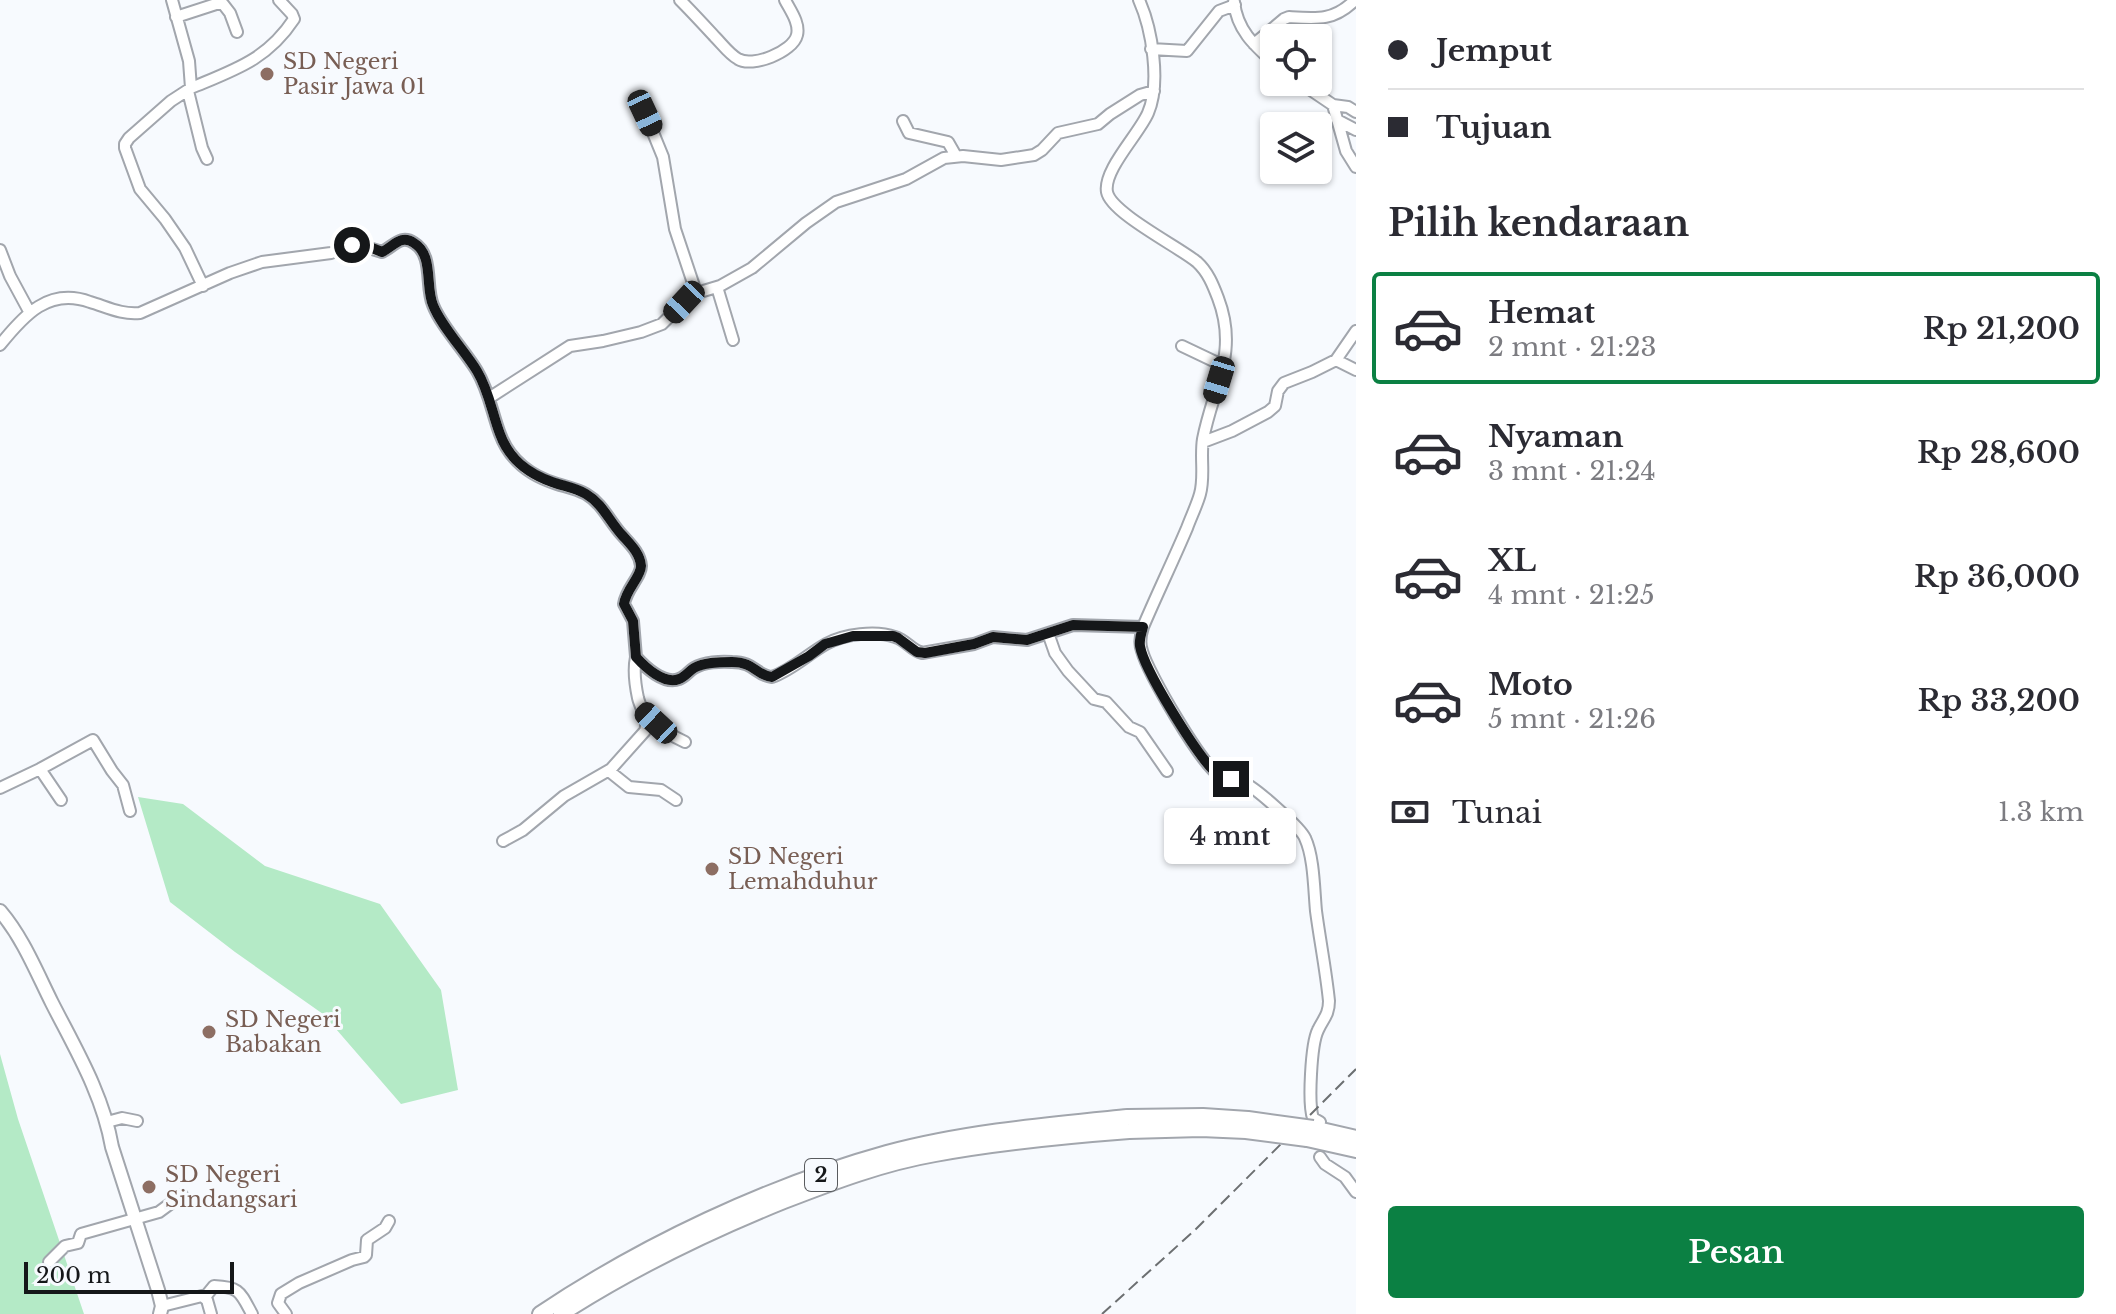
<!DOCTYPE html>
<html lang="id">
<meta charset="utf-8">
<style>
:root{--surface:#fff;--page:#f2f2f3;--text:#2b2b33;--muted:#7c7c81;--line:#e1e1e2;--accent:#0b8043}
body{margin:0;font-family:"Libre Baskerville",serif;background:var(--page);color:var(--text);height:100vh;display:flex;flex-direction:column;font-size:30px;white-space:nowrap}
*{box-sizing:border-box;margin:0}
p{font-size:26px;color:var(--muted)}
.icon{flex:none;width:44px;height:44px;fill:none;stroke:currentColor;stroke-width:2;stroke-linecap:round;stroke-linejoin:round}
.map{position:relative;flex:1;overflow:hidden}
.sheet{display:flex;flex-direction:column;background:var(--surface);width:760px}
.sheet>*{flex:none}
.hud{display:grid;align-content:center;height:176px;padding:0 32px;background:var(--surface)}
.buttons{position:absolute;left:1260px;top:24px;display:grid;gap:16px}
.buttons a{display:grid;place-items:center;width:72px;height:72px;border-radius:8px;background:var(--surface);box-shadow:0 2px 6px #0004;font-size:40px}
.scale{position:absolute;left:24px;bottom:20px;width:210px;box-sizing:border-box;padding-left:8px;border:4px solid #151719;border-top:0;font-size:22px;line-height:28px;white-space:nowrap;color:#151719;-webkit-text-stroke:6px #f7fafe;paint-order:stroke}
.end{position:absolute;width:36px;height:36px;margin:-18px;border:10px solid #151719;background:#fff;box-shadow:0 0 0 4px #fff}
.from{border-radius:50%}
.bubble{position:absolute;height:56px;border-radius:8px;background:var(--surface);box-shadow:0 2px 6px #0004;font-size:26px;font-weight:600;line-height:56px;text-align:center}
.car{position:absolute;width:24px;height:48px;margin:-24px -12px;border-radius:10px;box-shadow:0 0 6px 2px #0007;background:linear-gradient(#222 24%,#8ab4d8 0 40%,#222 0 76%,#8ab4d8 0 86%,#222 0)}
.hud b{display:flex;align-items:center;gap:28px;height:76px;font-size:30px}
.hud b+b{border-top:2px solid var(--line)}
.hud i{width:20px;height:20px;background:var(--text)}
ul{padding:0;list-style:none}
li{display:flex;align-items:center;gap:24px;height:112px;margin:0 16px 12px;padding:0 16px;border:4px solid transparent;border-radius:8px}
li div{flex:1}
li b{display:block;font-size:30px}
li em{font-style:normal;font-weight:600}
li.on{border-color:var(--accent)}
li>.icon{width:72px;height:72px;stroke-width:1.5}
h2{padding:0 32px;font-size:36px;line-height:96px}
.pay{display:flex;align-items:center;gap:20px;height:88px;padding:0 32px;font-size:30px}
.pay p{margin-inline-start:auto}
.action{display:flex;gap:16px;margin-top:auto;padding:16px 32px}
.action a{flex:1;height:92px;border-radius:8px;background:var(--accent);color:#fff;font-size:32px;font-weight:600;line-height:92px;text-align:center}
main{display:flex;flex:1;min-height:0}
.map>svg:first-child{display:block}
</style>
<main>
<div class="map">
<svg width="1356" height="1314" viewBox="0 0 1356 1314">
<rect width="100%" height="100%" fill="#f7fafe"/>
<!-- green -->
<path fill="#b4eac6" d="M138 797 183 804 265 866 380 904 441 990 458 1090 401 1104 323 1014 235 952 170 902Z
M0 1054 18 1119 84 1314H0Z"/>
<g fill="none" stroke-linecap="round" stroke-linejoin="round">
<defs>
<path id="minor" d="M172 0 189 61 191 88 171 101 129 138 125 144V148L140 189 165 219 185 248 203 286
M680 0C692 12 703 24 715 37 722 44 729 54 738 59 752 68 793 52 797 35 800 23 790 10 785 0
M1139 0C1152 29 1161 83 1148 113 1139 134 1103 170 1107 192 1111 213 1179 247 1197 262 1208 272 1213 285 1218 298 1239 353 1213 387 1203 439 1200 457 1205 477 1200 494 1197 505 1191 517 1187 528 1173 561 1157 594 1143 627 1140 636 1139 643 1142 651 1148 673 1201 764 1219 775 1226 780 1234 779 1242 782 1253 785 1301 828 1305 838 1314 857 1314 890 1316 911 1320 941 1326 971 1329 1001 1329 1015 1323 1019 1318 1030 1311 1044 1308 1104 1313 1118L1320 1122
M1234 2C1237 30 1254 45 1274 63
M176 17 216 4H223L230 13 237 32
M1254 44 1284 19 1289 17C1317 19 1334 21 1355 0
M1151 49 1187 51 1219 11 1235 5
M1299 82 1333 105 1346 151 1356 167
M191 88C234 70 267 60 294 19L292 14 279 0
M188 91 202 148 207 159
M1333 105 1348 107 1356 112
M645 113 663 157 675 229 695 289 700 292 720 286 752 268 806 223 836 202 906 179 944 158 963 156 1001 160 1034 155 1042 150 1058 133 1098 124 1110 114 1140 95 1154 91
M1337 120 1356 130
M903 121 909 133 948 142 956 156
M0 250 10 276 30 313
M717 287 733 340
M0 345C24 315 49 287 90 302 107 307 122 315 140 313L230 273 262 262 331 253 356 244 382 252C394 246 401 234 414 243 434 255 425 287 433 305 441 326 465 351 477 371 489 391 492 413 500 434 510 461 531 476 557 484 567 487 577 489 586 494 603 504 609 521 622 535 630 544 640 553 641 566 641 577 626 589 624 604L633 621 636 657C645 667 664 685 679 679 685 677 689 671 694 668 704 662 721 661 732 662 755 662 755 675 772 677 792 670 808 654 826 644 844 634 876 630 895 637 906 640 911 650 922 653L974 644 993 637 1027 640 1073 625 1143 627
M1182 346 1224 366
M1336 360 1356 331
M489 398 570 346 603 341 641 332 662 324 696 290
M1203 442 1232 431 1268 412 1275 406 1278 391 1284 383 1312 372 1336 360 1356 370
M1048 633 1055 653 1068 671 1094 699 1106 702 1129 727 1140 732 1167 771
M645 712 669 734 685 742
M40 769 61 800
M609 771 629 787 661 790 676 800
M0 788 40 769 93 740 112 771 123 785 130 811
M503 841 523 830 564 796 611 769 645 731C649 719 641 710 638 698 635 684 633 671 636 657
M107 1122 122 1118 137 1121
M1320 1157 1325 1164 1345 1177 1356 1192
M49 1262 65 1246 78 1243 81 1234 159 1212 182 1195
M205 1297 214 1286C240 1287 240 1292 252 1314
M162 1306 202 1296 207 1300 211 1314
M286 1314 278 1303 281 1294 299 1283 352 1260 364 1257 366 1255 367 1240 385 1228 389 1221"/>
<path id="major" d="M0 911C23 938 36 971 52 1003 76 1050 103 1095 112 1147L158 1290 162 1306 160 1314"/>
<path id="highway" d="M1313 1128 1356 1138
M1307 1139 1356 1150
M540 1314C643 1245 768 1186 887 1153 965 1132 1048 1125 1128 1117
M561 1314C631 1269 707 1232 784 1201 833 1182 883 1163 935 1154 999 1142 1064 1136 1129 1131"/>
</defs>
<!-- minor casing -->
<use href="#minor" stroke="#a2a6ad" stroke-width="14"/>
<!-- major casing -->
<use href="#major" stroke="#a2a6ad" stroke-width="16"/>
<!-- highway casing -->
<use href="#highway" stroke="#a2a6ad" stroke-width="18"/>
<!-- minor -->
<use href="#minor" stroke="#fff" stroke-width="10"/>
<!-- major -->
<use href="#major" stroke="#fff" stroke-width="12"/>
<!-- highway -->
<use href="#highway" stroke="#fff" stroke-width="14"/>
<!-- rail -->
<path stroke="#6c6f71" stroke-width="2" stroke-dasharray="12 6" stroke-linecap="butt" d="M1102 1314 1195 1230 1356 1069"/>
<defs>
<path id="highway-bridge" d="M1128 1117 1203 1116 1248 1119 1313 1128
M1129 1131 1201 1129 1246 1131 1307 1139"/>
</defs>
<!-- highway-bridge casing -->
<use href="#highway-bridge" stroke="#a2a6ad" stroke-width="18" stroke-linecap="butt"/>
<!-- highway-bridge -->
<use href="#highway-bridge" stroke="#fff" stroke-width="14"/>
</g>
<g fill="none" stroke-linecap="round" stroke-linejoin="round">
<!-- route -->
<path stroke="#151719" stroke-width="10" d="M352 245H364L382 252C394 246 401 234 414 243 434 255 425 287 433 305 441 326 465 351 477 371 489 391 492 413 500 434 509 459 527 473 552 482 563 486 576 488 586 494 603 504 609 521 622 535 630 544 640 553 641 566 641 577 626 589 624 604L633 621 636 657C645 667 664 685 679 679 685 677 689 671 694 668 704 662 721 662 732 662 755 662 755 675 772 677L809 656 825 644 853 636H893L898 638 917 652 925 653 974 644 993 637 1027 640 1073 625 1143 627C1141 634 1139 640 1140 646 1144 670 1196 753 1214 771 1219 776 1224 778 1231 779"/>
</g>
<!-- markers -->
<g fill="#8d6e63" stroke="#f7fafe" stroke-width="3">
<circle cx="267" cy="74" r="8"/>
<circle cx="712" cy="869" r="8"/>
<circle cx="209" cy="1032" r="8"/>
<circle cx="149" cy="1187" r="8"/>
</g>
<g text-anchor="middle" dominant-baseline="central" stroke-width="6" stroke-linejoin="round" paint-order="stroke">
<!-- shield labels -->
<rect fill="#f7fafe" stroke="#595b5e" stroke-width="2" x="805" y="1159" width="32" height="32" rx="6"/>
<g font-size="20" font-weight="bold" fill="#151719">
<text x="821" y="1175">2</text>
</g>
<!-- education labels -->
<g font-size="22" fill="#785e54" stroke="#f7fafe" text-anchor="start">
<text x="283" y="61">SD Negeri<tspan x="283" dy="25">Pasir Jawa 01</tspan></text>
<text x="728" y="856">SD Negeri<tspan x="728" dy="25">Lemahduhur</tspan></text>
<text x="225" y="1019">SD Negeri<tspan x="225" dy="25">Babakan</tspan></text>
<text x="165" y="1174">SD Negeri<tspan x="165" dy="25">Sindangsari</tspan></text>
</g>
</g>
</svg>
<div class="buttons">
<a><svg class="icon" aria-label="locate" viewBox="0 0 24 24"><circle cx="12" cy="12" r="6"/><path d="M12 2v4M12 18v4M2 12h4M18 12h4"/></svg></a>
<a><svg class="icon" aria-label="layers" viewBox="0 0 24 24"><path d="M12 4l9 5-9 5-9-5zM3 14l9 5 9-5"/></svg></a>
</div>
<div class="scale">200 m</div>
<i class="end from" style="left:352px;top:245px"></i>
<i class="end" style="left:1231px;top:779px"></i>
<div class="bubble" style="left:1164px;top:808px;width:132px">4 mnt</div>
<i class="car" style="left:645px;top:113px;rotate:155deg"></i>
<i class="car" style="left:684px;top:302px;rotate:223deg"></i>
<i class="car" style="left:1219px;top:380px;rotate:197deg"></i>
<i class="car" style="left:656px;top:723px;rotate:313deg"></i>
</div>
<section class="sheet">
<div class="hud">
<b><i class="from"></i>Jemput</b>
<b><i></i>Tujuan</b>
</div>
<h2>Pilih kendaraan</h2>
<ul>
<li class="on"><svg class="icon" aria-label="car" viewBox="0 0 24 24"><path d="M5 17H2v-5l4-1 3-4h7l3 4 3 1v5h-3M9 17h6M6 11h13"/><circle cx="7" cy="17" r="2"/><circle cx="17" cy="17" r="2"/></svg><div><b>Hemat</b><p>2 mnt · 21:23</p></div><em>Rp 21,200</em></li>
<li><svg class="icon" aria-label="car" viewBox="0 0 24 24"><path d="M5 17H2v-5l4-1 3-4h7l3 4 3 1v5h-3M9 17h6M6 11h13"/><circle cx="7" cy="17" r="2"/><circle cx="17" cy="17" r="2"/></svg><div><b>Nyaman</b><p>3 mnt · 21:24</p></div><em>Rp 28,600</em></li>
<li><svg class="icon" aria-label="car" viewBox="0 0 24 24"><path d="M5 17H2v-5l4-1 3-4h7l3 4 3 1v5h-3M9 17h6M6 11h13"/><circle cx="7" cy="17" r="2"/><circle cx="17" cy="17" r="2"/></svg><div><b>XL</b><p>4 mnt · 21:25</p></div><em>Rp 36,000</em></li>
<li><svg class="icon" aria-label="car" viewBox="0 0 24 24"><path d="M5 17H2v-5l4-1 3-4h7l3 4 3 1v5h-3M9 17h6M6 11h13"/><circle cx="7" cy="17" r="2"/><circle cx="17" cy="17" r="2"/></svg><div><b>Moto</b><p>5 mnt · 21:26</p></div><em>Rp 33,200</em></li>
</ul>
<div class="pay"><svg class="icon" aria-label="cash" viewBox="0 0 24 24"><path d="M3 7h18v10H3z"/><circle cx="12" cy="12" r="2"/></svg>Tunai<p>1.3 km</p></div>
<div class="action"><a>Pesan</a></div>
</section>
</main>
